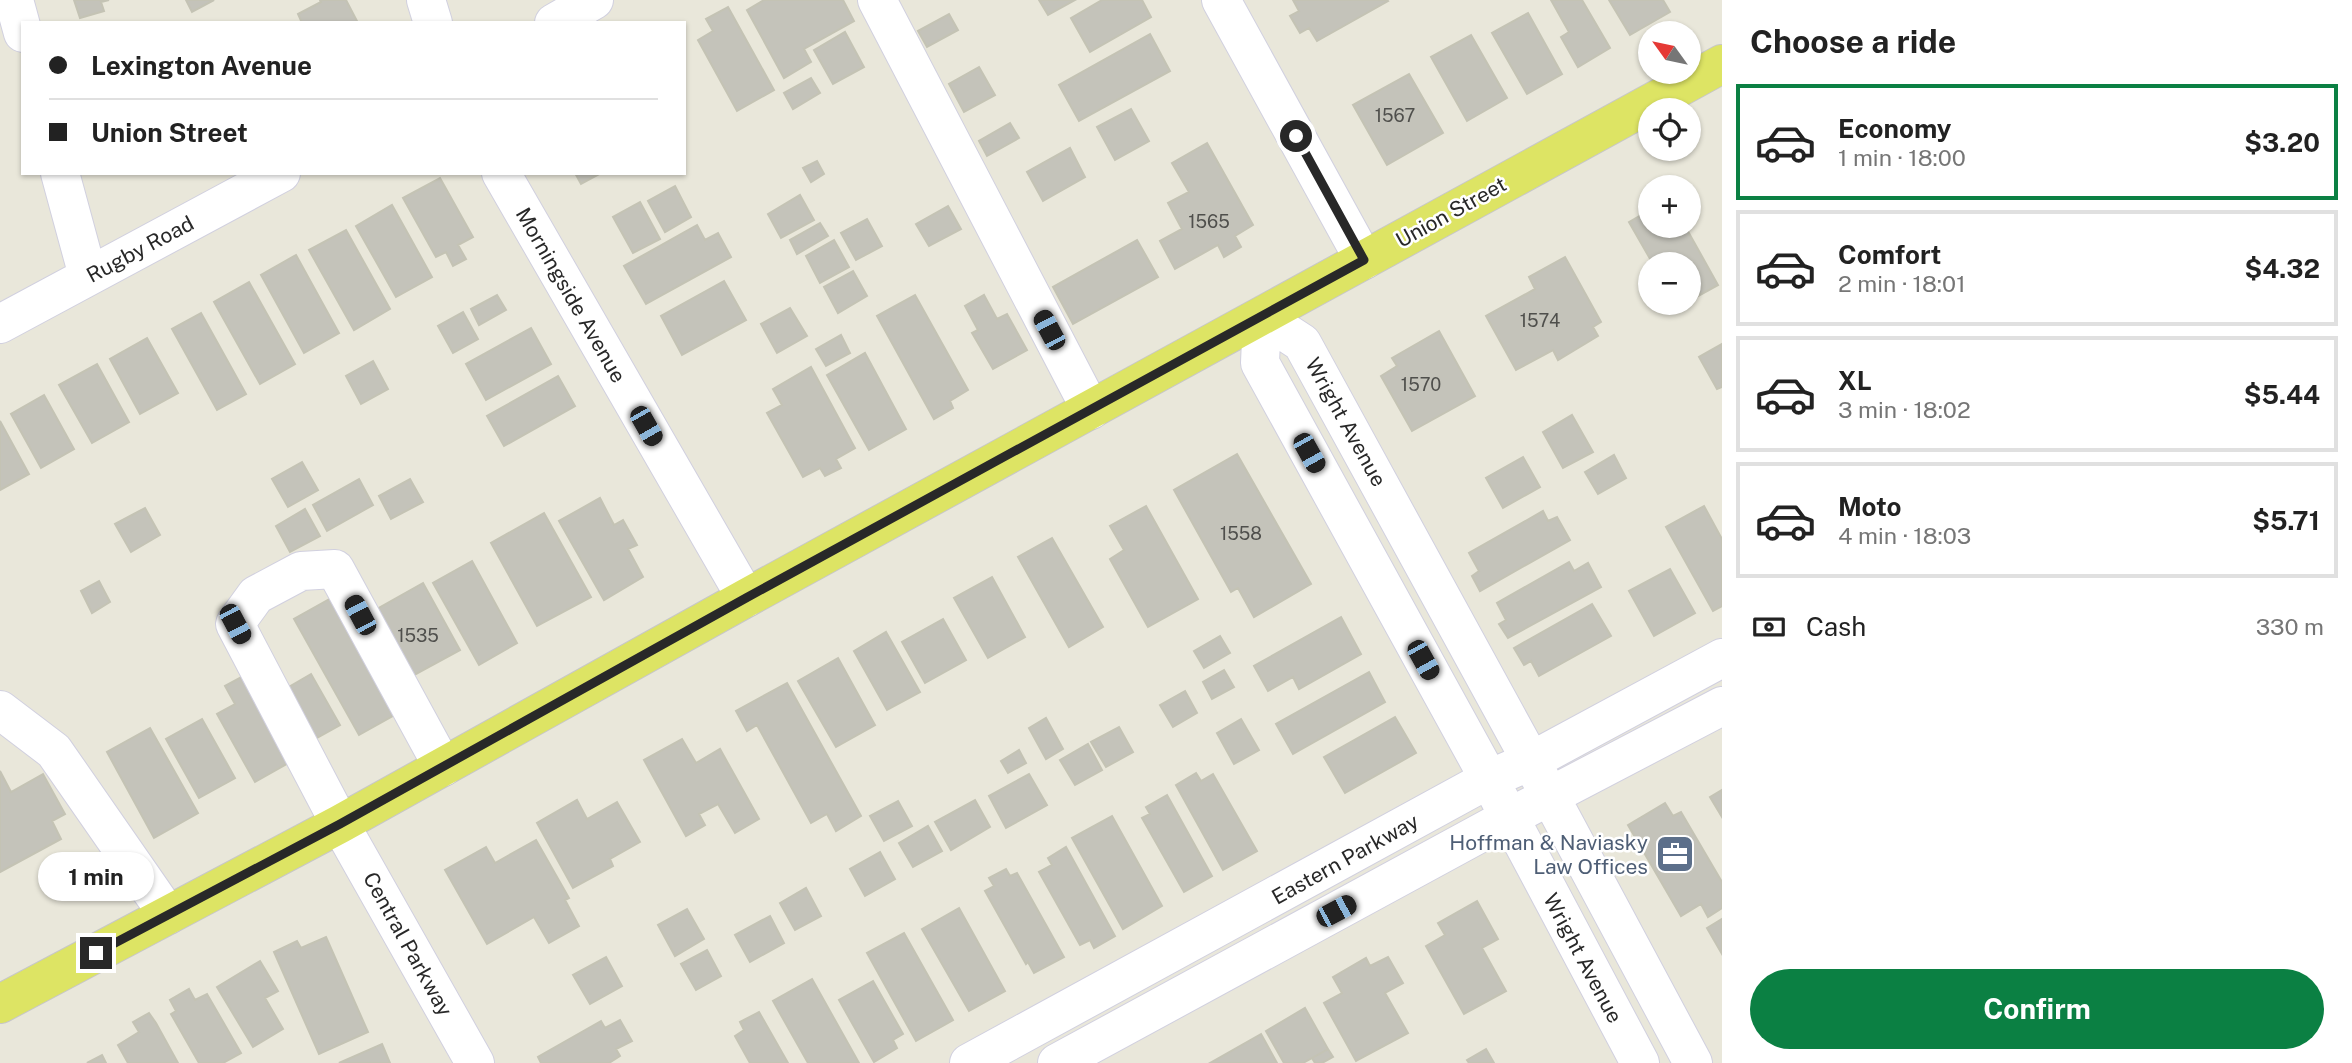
<!DOCTYPE html>
<meta charset="utf-8">
<style>
:root{--surface:#fff;--page:#f2f2f2;--text:#222;--muted:#767676;--line:#e0e0e0;--accent:#0b8043}
body{margin:0;font-family:"Public Sans",sans-serif;background:var(--page);color:var(--text);height:100vh;display:flex;flex-direction:column;font-size:26px;white-space:nowrap}
*{box-sizing:border-box;margin:0}
p{font-size:23px;color:var(--muted)}
.icon{flex:none;width:38px;height:38px;fill:none;stroke:currentColor;stroke-width:2;stroke-linecap:round;stroke-linejoin:round}
.map{position:relative;flex:1;overflow:hidden}
.sheet{display:flex;flex-direction:column;background:var(--surface);width:630px}
.sheet>*{flex:none}
.hud{position:absolute;left:21px;top:21px;width:665px;height:154px;border-radius:0px;box-shadow:0 2px 5px #0004;display:grid;align-content:center;height:154px;padding:0 28px;background:var(--surface)}
.needle{width:46px;rotate:303deg}
.controls{position:absolute;left:1638px;top:21px;display:grid;gap:14px}
.controls a{display:grid;place-items:center;width:63px;height:63px;border-radius:50%;background:var(--surface);box-shadow:0 2px 5px #0004;font-size:35px}
.end{position:absolute;width:32px;height:32px;margin:-16px;border:9px solid #282828;background:#fff;box-shadow:0 0 0 4px #fff}
.from{border-radius:50%}
.bubble{position:absolute;height:49px;border-radius:24px;background:var(--surface);box-shadow:0 2px 5px #0004;font-size:23px;font-weight:700;line-height:49px;text-align:center}
.car{position:absolute;width:21px;height:42px;margin:-21px -10px;border-radius:9px;box-shadow:0 0 5px 2px #0007;background:linear-gradient(#222 24%,#8ab4d8 0 40%,#222 0 76%,#8ab4d8 0 86%,#222 0)}
.hud b{display:flex;align-items:center;gap:24px;height:66px;font-size:26px}
.hud b+b{border-top:2px solid var(--line)}
.hud i{width:18px;height:18px;background:var(--text)}
ul{padding:0;list-style:none}
li{display:flex;align-items:center;gap:21px;height:116px;margin:0 14px 10px;padding:0 14px;border:4px solid var(--line);border-radius:0px}
li div{flex:1}
li b{display:block;font-size:26px}
li em{font-style:normal;font-weight:700}
li.on{border-color:var(--accent)}
li>.icon{width:63px;height:63px;stroke-width:1.5}
h2{padding:0 28px;font-size:32px;line-height:84px}
.pay{display:flex;align-items:center;gap:18px;height:77px;padding:0 28px;font-size:26px}
.pay p{margin-inline-start:auto}
.primary-button{display:flex;gap:14px;margin-top:auto;padding:14px 28px}
.primary-button a{flex:1;height:80px;border-radius:42px;background:var(--accent);color:#fff;font-size:28px;font-weight:700;line-height:80px;text-align:center}
main{display:flex;flex:1;min-height:0}
.map>svg:first-child{display:block}
</style>
<main>
<div class="map">
<svg width="1722" height="1063" viewBox="0 0 1722 1063">
<rect width="100%" height="100%" fill="#e9e7da"/>
<!-- building -->
<path fill="#c4c3ba" stroke="#c4c3b4" stroke-width="2" d="M74 0H109L101 2 104 11 80 18Z
M186 0H214L192 12Z
M320 0H346L358 23H302L298 14 321 2Z
M764 0H843L854 21 804 49 811 62 784 78 747 10Z
M1039 0H1075L1048 15Z
M1102 0H1142L1151 17 1090 52 1071 18Z
M1293 0H1387L1388 1 1317 41 1309 28 1300 33 1290 16 1299 11Z
M1551 0H1582L1610 48 1578 67 1561 37 1569 32Z
M1609 0H1663L1670 12 1630 35Z
M728 7 774 90 737 111 698 40 713 31 706 19Z
M1528 13 1562 74 1527 94 1492 33Z
M949 14 958 30 927 47 918 31Z
M845 32 864 67 833 84 814 50Z
M1150 34 1170 71 1079 121 1059 85Z
M1471 35 1507 98 1467 121 1431 57Z
M979 67 995 95 964 112 949 84Z
M1409 74 1443 133 1387 165 1353 105Z
M811 78 820 93 793 109 784 93Z
M1131 109 1149 141 1115 160 1097 127Z
M1010 123 1019 138 987 156 979 141Z
M1207 143 1253 225 1235 236 1241 247 1224 257 1218 245 1175 269 1160 241 1182 229 1168 203 1189 192 1172 163Z
M1070 148 1085 177 1043 201 1027 172Z
M817 161 824 174 811 182 803 168Z
M575 173H601L581 184Z
M440 178 473 237 458 245 466 259 453 266 446 252 436 257 403 198Z
M675 186 691 217 665 232 648 201Z
M800 195 814 220 781 238 768 214Z
M640 202 660 239 633 253 613 217Z
M392 205 432 277 396 297 356 226Z
M948 206 961 229 929 246 916 224Z
M1650 210V226H1685L1718 285 1689 301V264H1653L1629 222Z
M867 219 882 246 856 260 841 233Z
M820 223 828 236 797 254 790 240Z
M697 225 705 240 718 233 731 257 646 304 624 266Z
M346 230 390 309 354 330 309 250Z
M834 240 849 267 820 283 806 256Z
M1137 240 1158 277 1073 324 1053 287Z
M296 255 339 333 304 353 261 275Z
M1565 257 1601 322 1593 327 1598 336 1558 360 1553 350 1516 370 1486 316 1535 289 1529 277Z
M853 271 867 296 838 313 824 287Z
M724 281 746 320 682 355 661 316Z
M249 282 295 364 260 384 214 302Z
M497 295 506 310 479 325 471 309Z
M915 295 968 390 950 401 953 408 934 419 877 316Z
M984 295 997 319 1007 314 1027 350 993 369 972 333 978 330 965 306Z
M790 308 807 336 777 353 761 324Z
M463 312 478 339 453 353 438 326Z
M201 313 246 394 217 410 172 329Z
M531 328 551 364 486 400 466 364Z
M1439 331 1475 396 1412 431 1381 376 1397 366 1392 358Z
M841 335 850 353 826 366 816 349Z
M147 338 178 393 140 414 110 359Z
M1722 344V387L1717 389 1699 357Z
M865 353 906 429 869 450 827 375Z
M373 361 388 389 361 404 346 376Z
M97 364 129 422 92 443 59 385Z
M811 367 855 448 836 459 841 468 825 476 820 468 803 477 767 413 782 405 773 389Z
M558 376 575 406 504 446 487 416Z
M44 395 74 449 41 468 11 414Z
M1572 415 1593 452 1563 468 1543 432Z
M0 421 29 474 0 490Z
M1237 454 1311 584 1254 617 1238 588 1231 592 1174 490Z
M1614 455 1626 478 1598 494 1585 472Z
M1523 457 1540 487 1503 508 1486 478Z
M302 462 318 490 288 507 272 479Z
M359 479 373 505 327 531 313 505Z
M410 479 423 502 391 519 379 496Z
M600 498 614 525 623 520 637 545 628 549 643 577 604 600 559 521Z
M1146 506 1198 599 1148 627 1110 559 1124 550 1110 526Z
M1704 506 1722 539V606L1713 611 1666 527Z
M145 508 160 535 131 552 115 524Z
M305 509 320 536 290 552 276 526Z
M1543 511 1548 521 1557 517 1570 540 1480 591 1472 576 1479 571 1469 553Z
M544 513 591 597 537 626 491 543Z
M1052 538 1103 627 1069 647 1018 557Z
M472 561 517 643 479 665 433 583Z
M1569 562 1574 571 1588 563 1601 587 1508 638 1499 624 1506 620 1497 603Z
M1670 569 1695 613 1654 636 1629 591Z
M992 577 1025 637 988 658 954 598Z
M99 581 110 602 92 613 81 591Z
M423 583 460 650 407 679 370 613Z
M333 597 398 713 359 735 294 619Z
M1592 604 1611 636 1539 676 1531 661 1524 665 1514 648Z
M1341 617 1361 654 1299 689 1293 677 1268 691 1254 666Z
M943 619 966 660 925 683 902 642Z
M886 632 920 692 887 710 854 651Z
M1220 636 1230 653 1204 668 1194 651Z
M838 658 875 725 836 747 798 681Z
M1224 670 1234 687 1212 699 1203 682Z
M1369 672 1385 702 1293 754 1276 724Z
M311 674 340 725 308 743 280 692Z
M245 675 292 761 255 782 217 714 235 704 225 686Z
M787 683 861 816 836 831 827 814 811 823 757 725 747 731 736 711Z
M1185 691 1197 713 1173 727 1160 705Z
M1395 717 1416 753 1345 793 1324 757Z
M1046 718 1063 749 1046 759 1029 728Z
M202 719 235 778 199 798 166 739Z
M1241 719 1259 750 1234 764 1217 733Z
M1119 727 1133 752 1106 767 1091 742Z
M150 728 198 813 154 838 107 752Z
M682 739 696 763 720 749 759 819 735 833 718 804 699 814 705 825 686 836 644 760Z
M1088 744 1102 770 1075 785 1060 760Z
M1019 750 1026 763 1008 773 1001 761Z
M0 771 11 792 43 774 65 814 52 821 61 839 0 872Z
M1196 773 1201 781 1213 774 1257 851 1223 870 1176 785Z
M1029 774 1047 805 1006 828 989 796Z
M1722 790V817L1710 797Z
M1167 795 1212 876 1184 892 1142 818 1150 814 1146 807Z
M577 800 587 819 617 802 640 842 610 859 613 866 573 888 537 823Z
M975 800 990 827 951 850 935 822Z
M898 801 912 826 884 841 870 816Z
M1665 803 1673 816 1681 812 1722 882V908L1708 917 1701 904 1681 916 1628 825Z
M1112 816 1162 906 1123 929 1072 838Z
M928 826 942 851 913 867 899 843Z
M536 840 569 898 565 900 579 926 549 943 534 917 487 944 445 870 486 847 495 863Z
M1066 847 1115 936 1094 948 1090 940 1080 945 1039 872 1052 865 1048 858Z
M880 852 895 879 865 896 850 869Z
M1006 869 1010 876 1017 873 1064 957 1034 973 1028 962 1026 964 985 891 994 886 989 878Z
M806 888 821 916 795 930 780 903Z
M1477 901 1498 939 1482 948 1506 991 1464 1014 1426 946 1445 935 1438 923Z
M959 908 1005 991 969 1011 922 929Z
M687 909 704 939 675 956 658 925Z
M770 916 784 943 750 962 735 935Z
M1722 919V954L1707 928Z
M904 933 953 1020 916 1041 867 953Z
M326 937 368 1032 319 1054 274 952 297 941 301 948Z
M707 950 721 976 696 990 681 964Z
M606 957 622 986 590 1004 573 975Z
M1388 957 1403 983 1385 993 1408 1033 1356 1061 1324 1003 1342 993 1333 977 1366 958 1370 966Z
M260 961 278 991 265 998 283 1029 253 1047 217 987Z
M812 979 859 1063H808L773 1001Z
M873 981 903 1034 893 1040 897 1048 874 1062 839 1000Z
M189 989 195 1000 207 994 241 1053 223 1063H199L171 1014 176 1011 170 1000Z
M1305 1008 1328 1049 1303 1063H1284L1266 1031Z
M759 1012 763 1019 788 1063H750L735 1036 744 1030 740 1022Z
M149 1013 156 1023 178 1063H128L118 1045 139 1032 133 1022Z
M620 1020 632 1041 616 1049 620 1056 609 1063H541L538 1057 601 1021 605 1028Z
M1261 1034 1277 1063H1210Z
M382 1044 390 1063H339Z
M1328 1049 1333 1057 1322 1063H1315L1312 1058Z
M1486 1049 1494 1063H1469L1467 1060Z
M102 1055 106 1063H87Z"/>
<g fill="none" stroke-linecap="round" stroke-linejoin="round">
<defs>
<path id="minor" d="M14 0 23 33
M426 0 433 23
M877 0 1091 410
M1221 0 1364 260
M554 23 594 0
M60 173 88 276
M501 173 746 598
M1262 317 1302 343 1531 761 1693 1063
M1262 317 1260 363 1489 779 1640 1063
M0 324 281 173
M0 710 54 751 168 915
M443 767 335 569 301 571 256 595 235 624 340 824 475 1063
M969 1063 1489 779 1531 761 1722 658
M1057 1063 1508 818 1722 706"/>
<path id="major" d="M0 1004 340 824 746 598 1722 64"/>
</defs>
<!-- minor casing -->
<use href="#minor" stroke="#d1d0df" stroke-width="40"/>
<!-- major casing -->
<use href="#major" stroke="#c7c7c7" stroke-width="40"/>
<!-- minor -->
<use href="#minor" stroke="#fff" stroke-width="38"/>
<!-- major -->
<use href="#major" stroke="#dde464" stroke-width="38"/>
</g>
<g fill="none" stroke-linecap="round" stroke-linejoin="round">
<!-- route -->
<path stroke="#282828" stroke-width="9" d="M96 953 340 824 746 598 1364 260 1296 136"/>
</g>
<!-- icons -->
<defs>
<symbol id="office-square" viewBox="-11 -11 22 22"><rect x="-9" y="-9" width="18" height="18" rx="4" fill="#5c6f8a" stroke="#fff"/><path d="M-6-3h4V-5.5h4V-3h4V5H-6ZM-1-4.5V-3h2v-1.5ZM-6 0V1H6V0Z" fill="#fff"/></symbol>
</defs>
<g fill-rule="evenodd">
<use href="#office-square" x="1653" y="832" width="44" height="44"/>
</g>
<g text-anchor="middle" dominant-baseline="central" stroke-width="5" stroke-linejoin="round" paint-order="stroke">
<!-- number labels -->
<g font-size="18" fill="#4f4f4c">
<text x="1395" y="115">1567</text>
<text x="1209" y="221">1565</text>
<text x="1540" y="320">1574</text>
<text x="1421" y="384">1570</text>
<text x="1241" y="533">1558</text>
<text x="418" y="635">1535</text>
</g>
<!-- street labels -->
<g font-size="21" fill="#282828" stroke="#fff">
<text transform="translate(1451 212) rotate(-29)">Union Street</text>
<text transform="translate(140 249) rotate(-28)">Rugby Road</text>
<text transform="translate(571 295) rotate(60)">Morningside Avenue</text>
<text transform="translate(1346 422) rotate(61)">Wright Avenue</text>
<text transform="translate(1345 859) rotate(-29)">Eastern Parkway</text>
<text transform="translate(408 944) rotate(61)">Central Parkway</text>
<text transform="translate(1583 958) rotate(62)">Wright Avenue</text>
</g>
<!-- service labels -->
<g font-size="21" fill="#4e5e75" stroke="#fff" text-anchor="end">
<text x="1648" y="842">Hoffman &amp; Naviasky<tspan x="1648" dy="24">Law Offices</tspan></text>
</g>
</g>
</svg>
<div class="controls">
<a><svg class="needle" viewBox="-14 -14 28 28"><path d="M0-13l5 13h-10z" fill="#e53935"/><path d="M0 13l5-13h-10z" fill="#767676"/></svg></a>
<a><svg class="icon" aria-label="locate" viewBox="0 0 24 24"><circle cx="12" cy="12" r="6"/><path d="M12 2v4M12 18v4M2 12h4M18 12h4"/></svg></a>
<a>+</a>
<a>−</a>
</div>
<i class="end from" style="left:1296px;top:136px"></i>
<i class="end" style="left:96px;top:953px"></i>
<div class="bubble" style="left:38px;top:852px;width:116px">1 min</div>
<i class="car" style="left:1049px;top:330px;rotate:332deg"></i>
<i class="car" style="left:646px;top:426px;rotate:150deg"></i>
<i class="car" style="left:1309px;top:453px;rotate:151deg"></i>
<i class="car" style="left:360px;top:615px;rotate:332deg"></i>
<i class="car" style="left:235px;top:624px;rotate:152deg"></i>
<i class="car" style="left:1423px;top:660px;rotate:151deg"></i>
<i class="car" style="left:1336px;top:911px;rotate:62deg"></i>
<div class="hud">
<b><i class="from"></i>Lexington Avenue</b>
<b><i></i>Union Street</b>
</div>
</div>
<section class="sheet">
<h2>Choose a ride</h2>
<ul>
<li class="on"><svg class="icon" aria-label="car" viewBox="0 0 24 24"><path d="M5 17H2v-5l4-1 3-4h7l3 4 3 1v5h-3M9 17h6M6 11h13"/><circle cx="7" cy="17" r="2"/><circle cx="17" cy="17" r="2"/></svg><div><b>Economy</b><p>1 min · 18:00</p></div><em>$3.20</em></li>
<li><svg class="icon" aria-label="car" viewBox="0 0 24 24"><path d="M5 17H2v-5l4-1 3-4h7l3 4 3 1v5h-3M9 17h6M6 11h13"/><circle cx="7" cy="17" r="2"/><circle cx="17" cy="17" r="2"/></svg><div><b>Comfort</b><p>2 min · 18:01</p></div><em>$4.32</em></li>
<li><svg class="icon" aria-label="car" viewBox="0 0 24 24"><path d="M5 17H2v-5l4-1 3-4h7l3 4 3 1v5h-3M9 17h6M6 11h13"/><circle cx="7" cy="17" r="2"/><circle cx="17" cy="17" r="2"/></svg><div><b>XL</b><p>3 min · 18:02</p></div><em>$5.44</em></li>
<li><svg class="icon" aria-label="car" viewBox="0 0 24 24"><path d="M5 17H2v-5l4-1 3-4h7l3 4 3 1v5h-3M9 17h6M6 11h13"/><circle cx="7" cy="17" r="2"/><circle cx="17" cy="17" r="2"/></svg><div><b>Moto</b><p>4 min · 18:03</p></div><em>$5.71</em></li>
</ul>
<div class="pay"><svg class="icon" aria-label="cash" viewBox="0 0 24 24"><path d="M3 7h18v10H3z"/><circle cx="12" cy="12" r="2"/></svg>Cash<p>330 m</p></div>
<div class="primary-button"><a>Confirm</a></div>
</section>
</main>
